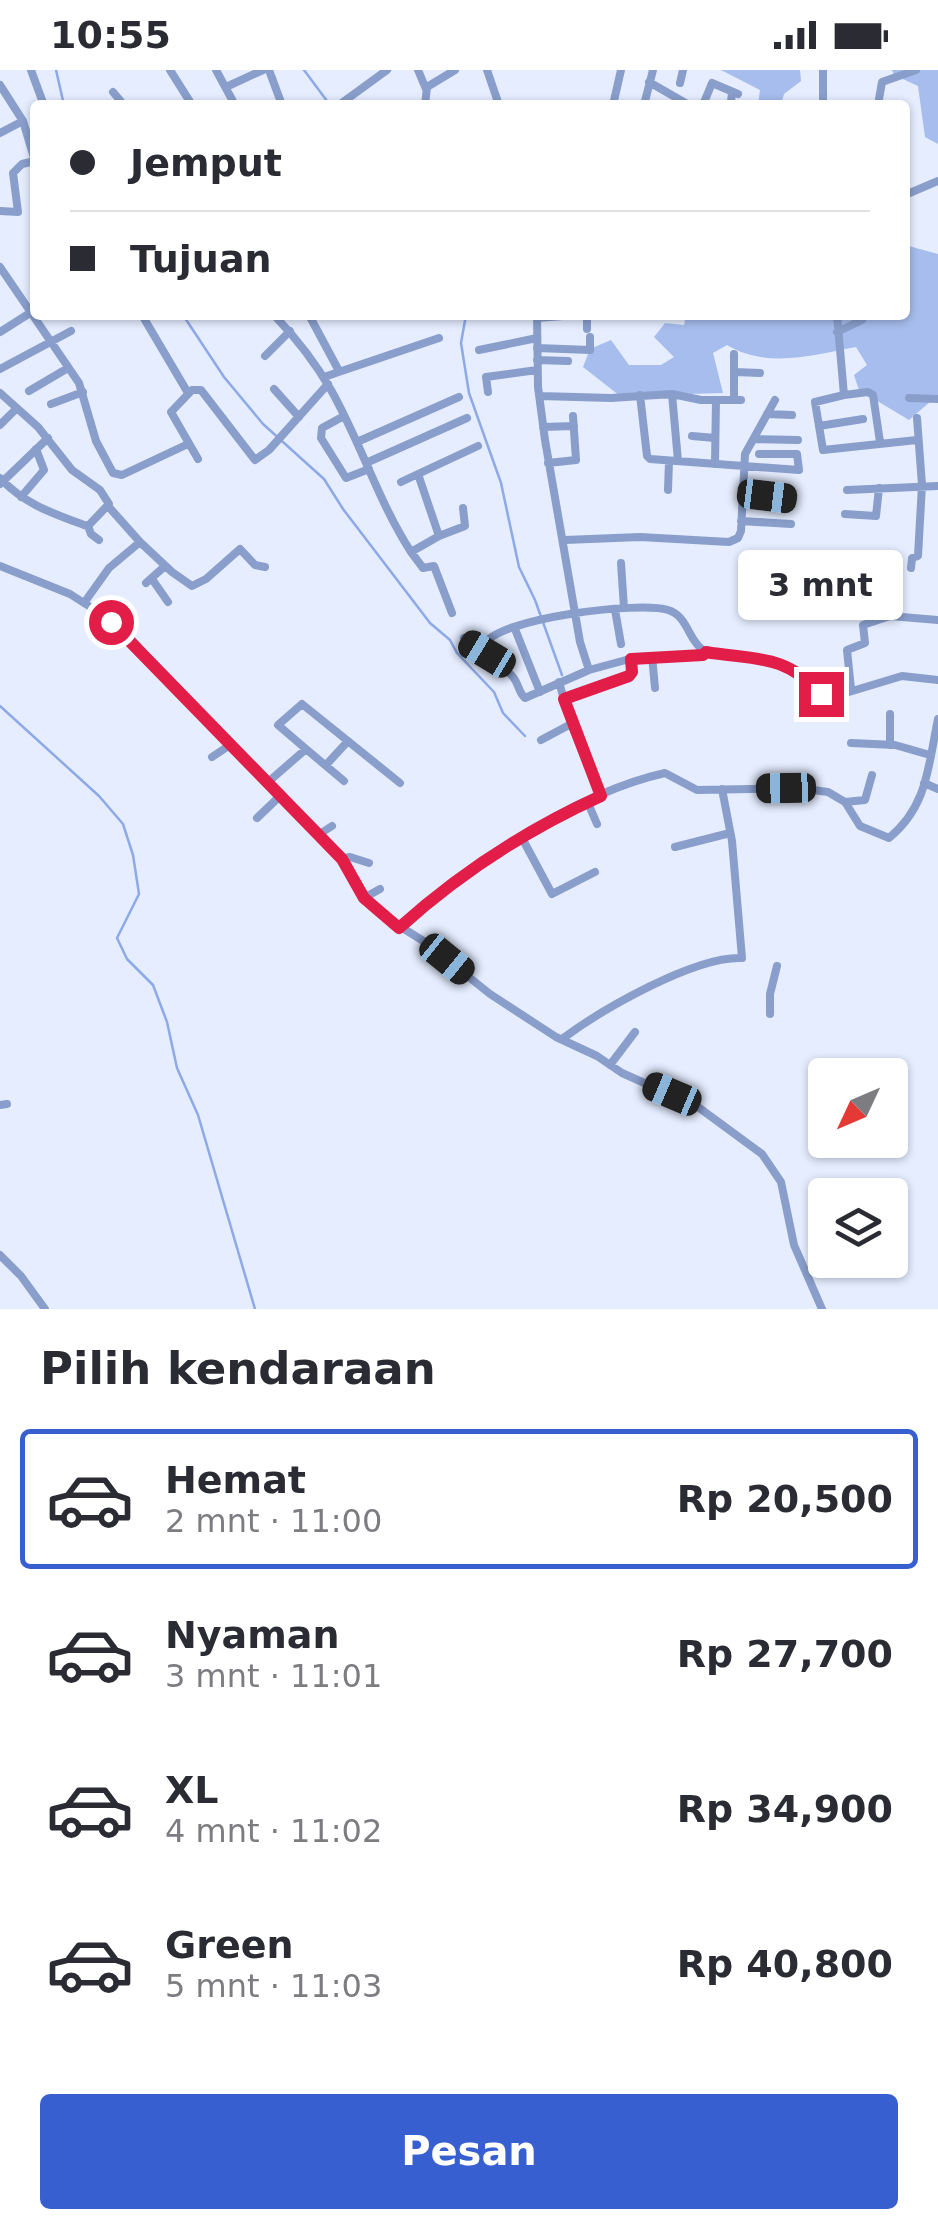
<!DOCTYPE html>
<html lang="id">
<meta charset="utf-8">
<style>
:root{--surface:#fff;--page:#f7f7f7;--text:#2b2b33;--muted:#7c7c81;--line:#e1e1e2;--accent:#375fd0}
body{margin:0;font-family:"DejaVu Sans",sans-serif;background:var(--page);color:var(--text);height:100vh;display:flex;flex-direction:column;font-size:38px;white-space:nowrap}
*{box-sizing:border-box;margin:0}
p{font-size:32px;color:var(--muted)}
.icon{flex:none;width:55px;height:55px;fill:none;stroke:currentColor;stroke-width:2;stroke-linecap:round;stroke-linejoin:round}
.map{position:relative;height:1239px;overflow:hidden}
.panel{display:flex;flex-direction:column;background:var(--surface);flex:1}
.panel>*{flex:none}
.banner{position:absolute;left:30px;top:30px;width:880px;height:220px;border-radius:10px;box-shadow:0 2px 8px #0004;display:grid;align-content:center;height:220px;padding:0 40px;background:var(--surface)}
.needle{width:65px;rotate:226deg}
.controls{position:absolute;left:808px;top:988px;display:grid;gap:20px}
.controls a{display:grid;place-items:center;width:100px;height:100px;border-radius:10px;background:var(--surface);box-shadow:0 2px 8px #0004;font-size:50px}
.end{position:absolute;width:45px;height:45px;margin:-22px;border:12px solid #e11d48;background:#fff;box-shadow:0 0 0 5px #fff}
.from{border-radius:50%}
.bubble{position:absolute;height:70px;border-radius:10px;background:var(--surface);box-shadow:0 2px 8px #0004;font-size:32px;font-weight:600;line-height:70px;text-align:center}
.car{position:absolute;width:30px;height:60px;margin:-30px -15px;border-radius:12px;box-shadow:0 0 8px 2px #0007;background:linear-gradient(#222 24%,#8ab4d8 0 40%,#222 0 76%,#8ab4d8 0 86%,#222 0)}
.banner b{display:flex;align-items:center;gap:35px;height:95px;font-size:38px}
.banner b+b{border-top:2px solid var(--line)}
.banner i{width:25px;height:25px;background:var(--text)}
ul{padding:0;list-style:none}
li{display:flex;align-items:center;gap:30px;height:140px;margin:0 20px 15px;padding:0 20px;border:5px solid transparent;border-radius:10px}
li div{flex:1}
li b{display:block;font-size:38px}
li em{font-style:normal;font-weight:600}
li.selected{border-color:var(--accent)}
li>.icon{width:90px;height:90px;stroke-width:1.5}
h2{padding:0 40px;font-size:45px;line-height:120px}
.primary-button{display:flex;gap:20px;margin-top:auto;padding:20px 40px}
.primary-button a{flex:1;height:115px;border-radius:10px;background:var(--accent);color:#fff;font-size:40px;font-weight:600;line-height:115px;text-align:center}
.status{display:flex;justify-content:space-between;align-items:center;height:70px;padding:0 50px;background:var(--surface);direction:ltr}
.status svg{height:28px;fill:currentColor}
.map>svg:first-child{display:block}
</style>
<div class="status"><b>10:55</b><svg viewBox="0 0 49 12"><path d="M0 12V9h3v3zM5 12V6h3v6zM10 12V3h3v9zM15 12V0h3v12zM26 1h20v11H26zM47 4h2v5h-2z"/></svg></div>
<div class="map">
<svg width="938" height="1239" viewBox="0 0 938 1239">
<rect width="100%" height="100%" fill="#e5edff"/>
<!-- green -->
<path fill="#a6bded" d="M721 0H800L801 11 784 24 781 35H758L760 20Z
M892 0H938V74L925 67 918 16 894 5Z
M905 175 938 184V325L909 350 859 320 854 305 867 295 856 277C813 285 767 299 727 275L713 283 723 323 620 326 583 297 590 279 611 270 629 295H661L674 287 654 267 665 253 684 255 686 245H905Z"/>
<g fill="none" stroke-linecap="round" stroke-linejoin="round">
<!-- stream -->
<path stroke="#8da9e8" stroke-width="2.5" d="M56 0 64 35
M304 0 330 35
M183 245 224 307 263 354 324 409 343 439 430 553 450 570 457 583 494 622 503 643 525 666
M466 245 461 273 469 323 501 413 519 497 535 530 562 605
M0 636 99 726 123 754 133 785 139 824 117 868 127 889 153 915 167 952 177 998 198 1045 255 1239"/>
<!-- minor -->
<path stroke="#899ecb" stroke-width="8" d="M31 0 42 30
M170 0 192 35
M216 0 235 35
M269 0 282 35
M418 0 426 19
M487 0 499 35
M823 0V35H827
M649 12 689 35
M680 13 683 0
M0 15 23 51 35 91 22 94 13 103 18 142 0 141
M226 17 263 0
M113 22 124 35
M732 22 731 32 740 35
M339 35 387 0
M425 35 427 17 455 0
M613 35 621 0
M644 35 653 0
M703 35 712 13 738 24
M804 35H823
M878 35 882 12 916 0
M0 63 23 51
M905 125 938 111
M0 197 79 313 96 371 113 403 122 405 188 374
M142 245 188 323
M274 245C296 268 315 292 331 320 361 373 378 431 411 482L439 466 418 404 478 376
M309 245 339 301
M537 245 538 317 545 370 580 572 589 600
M587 245V259
M598 245H614
M837 245 844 325 868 322 873 325 880 372
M537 248 576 245
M0 262 30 243
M837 262 862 250
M537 278 590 280V267
M479 280 537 268
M734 284V330
M265 286 290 261
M537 290 568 291
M0 299 71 261
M735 302 760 303
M324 307 439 268
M274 319 299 347
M29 321 68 298
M488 322 486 307 537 300
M0 323 38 357 72 400 100 420 109 434 88 456 84 455C52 443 24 434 0 408
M672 324 678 391
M640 325 647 386 650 389 799 400 797 384H759
M844 325 815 332 823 380 917 370
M540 326 611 328 672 324 701 330H741
M909 328 938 329
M51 334 83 322
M767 344 792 345
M344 346 322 358 321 368 346 408 369 399
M0 355 16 339
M819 356 863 349
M543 357 574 356
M692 366 715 368
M754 369 798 370
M357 372 459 327
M198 389 171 342 192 320H201L255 390 269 380 328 314
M366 393 467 348
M548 393 576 390 573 346
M715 394 716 330
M401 412 418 404
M0 414 48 368
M668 420 669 391
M847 420 938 416
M742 424 793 429
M21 427 44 400 36 379
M108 436 140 472
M845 444 876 446 879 418
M741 451 791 454
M88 456 91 464 99 470
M439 466 465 456 463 438
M565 470 640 467 729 472 738 468 741 461 745 384 775 330
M411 482 423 498 434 496 452 543
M621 493 624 538
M0 496 70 524 106 547 131 569 203 648 341 789 359 822 380 844 425 872 490 924 556 967 597 986 622 1003 698 1037 762 1084 781 1112 794 1175 822 1239
M911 498 912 488 918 486 922 415 917 348
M152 509 168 532
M146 513 165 496
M84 533 109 498 140 472 172 502 192 516 206 509 240 479 255 495 265 497
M615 540 621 574
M515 559 540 622
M464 568 487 584
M706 582 703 585 626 590 589 600 525 628C518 622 519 614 513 607 503 595 489 590 484 575 497 548 639 531 668 540 688 546 688 570 703 580 714 587 753 584 771 591 784 596 801 604 812 613 818 619 821 624 829 628L902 606 938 610
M652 586 655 618
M559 612 571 654 601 727
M851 619 847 580 865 573 863 555 890 546 938 550
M564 629 629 606 632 602 631 589
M541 670 571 654
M851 673 895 675 930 685
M890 675V644
M306 679 344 711
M212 687 230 675
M326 695 348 671
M267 713 306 679 278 655 302 634 400 713
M924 713 938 719
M845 732 865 730 872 705
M588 733 597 754
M257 748 280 726
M318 765 332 756
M522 768 552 824 595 802
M675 777 730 763
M341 789 350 787 369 793
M364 828 380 819
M399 858C466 797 575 723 665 703L697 720 798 718 828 722 845 732 860 756 889 768C928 736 928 696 938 649
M770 944V924L777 896
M562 969C601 940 694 886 742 888L732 771 722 719
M610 995 635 962
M0 1035 7 1034
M0 1185 21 1206 45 1239"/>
</g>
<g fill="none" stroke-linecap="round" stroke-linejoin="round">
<!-- route -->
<path stroke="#e11d48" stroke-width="12" d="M111 552 342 789 364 828 399 858C460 803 526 760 601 726L564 629 629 606 632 602 631 589 703 585 706 582C752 590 785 583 821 624"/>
</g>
</svg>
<div class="controls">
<a><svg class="needle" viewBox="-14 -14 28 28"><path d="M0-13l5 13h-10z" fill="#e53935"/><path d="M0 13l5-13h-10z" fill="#7c7c81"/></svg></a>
<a><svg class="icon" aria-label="layers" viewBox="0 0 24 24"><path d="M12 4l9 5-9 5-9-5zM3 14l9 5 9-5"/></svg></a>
</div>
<i class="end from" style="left:111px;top:552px"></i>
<i class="end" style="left:821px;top:624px"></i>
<div class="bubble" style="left:738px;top:480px;width:165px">3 mnt</div>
<i class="car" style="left:767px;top:426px;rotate:97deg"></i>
<i class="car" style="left:487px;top:584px;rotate:301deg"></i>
<i class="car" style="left:786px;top:718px;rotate:269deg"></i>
<i class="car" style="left:447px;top:889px;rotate:129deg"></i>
<i class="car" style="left:672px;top:1024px;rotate:293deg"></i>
<div class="banner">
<b><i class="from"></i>Jemput</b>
<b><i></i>Tujuan</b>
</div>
</div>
<section class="panel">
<h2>Pilih kendaraan</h2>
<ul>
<li class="selected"><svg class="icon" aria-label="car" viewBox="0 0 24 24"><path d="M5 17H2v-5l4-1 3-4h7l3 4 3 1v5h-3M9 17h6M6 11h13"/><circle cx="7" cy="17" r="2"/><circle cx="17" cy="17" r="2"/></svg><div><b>Hemat</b><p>2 mnt · 11:00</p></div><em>Rp 20,500</em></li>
<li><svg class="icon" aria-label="car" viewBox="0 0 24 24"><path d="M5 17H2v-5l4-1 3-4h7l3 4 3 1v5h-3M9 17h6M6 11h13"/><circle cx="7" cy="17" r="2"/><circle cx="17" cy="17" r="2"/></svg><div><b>Nyaman</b><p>3 mnt · 11:01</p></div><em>Rp 27,700</em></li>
<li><svg class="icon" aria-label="car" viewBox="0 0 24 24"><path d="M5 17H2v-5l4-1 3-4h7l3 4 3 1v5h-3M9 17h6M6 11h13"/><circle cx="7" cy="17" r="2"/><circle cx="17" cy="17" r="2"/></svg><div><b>XL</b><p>4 mnt · 11:02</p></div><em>Rp 34,900</em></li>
<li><svg class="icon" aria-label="car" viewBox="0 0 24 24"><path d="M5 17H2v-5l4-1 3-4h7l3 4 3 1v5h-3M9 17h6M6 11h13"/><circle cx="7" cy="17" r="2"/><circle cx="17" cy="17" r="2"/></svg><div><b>Green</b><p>5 mnt · 11:03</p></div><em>Rp 40,800</em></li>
</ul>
<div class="primary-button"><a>Pesan</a></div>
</section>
